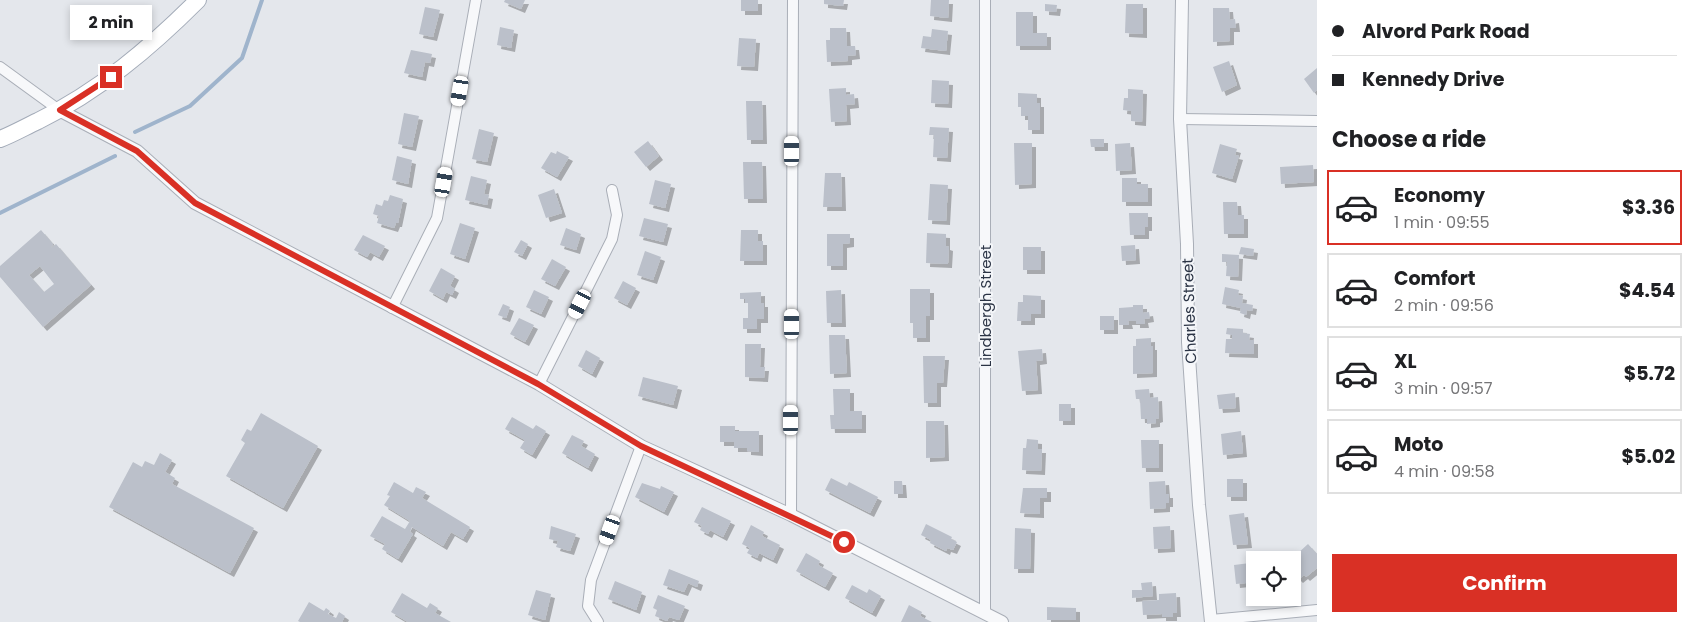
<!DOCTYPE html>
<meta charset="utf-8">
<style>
:root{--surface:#fff;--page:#f2f2f2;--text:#202124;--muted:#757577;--line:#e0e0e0;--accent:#d93025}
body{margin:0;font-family:Poppins,sans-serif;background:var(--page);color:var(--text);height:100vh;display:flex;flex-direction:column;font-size:19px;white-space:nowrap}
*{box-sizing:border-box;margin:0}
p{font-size:16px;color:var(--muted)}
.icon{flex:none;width:28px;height:28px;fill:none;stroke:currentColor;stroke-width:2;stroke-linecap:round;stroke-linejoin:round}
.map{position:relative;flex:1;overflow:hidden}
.panel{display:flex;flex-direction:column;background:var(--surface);width:375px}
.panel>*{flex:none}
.hud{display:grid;align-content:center;height:110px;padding:0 15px;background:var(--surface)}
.controls{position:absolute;left:1246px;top:551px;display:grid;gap:10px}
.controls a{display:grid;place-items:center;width:55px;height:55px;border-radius:0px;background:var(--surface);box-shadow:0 2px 8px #0003;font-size:25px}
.end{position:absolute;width:22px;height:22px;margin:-11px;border:6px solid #d93025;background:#fff;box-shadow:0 0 0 2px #fff}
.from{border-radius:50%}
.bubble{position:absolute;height:35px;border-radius:0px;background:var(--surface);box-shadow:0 2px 8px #0003;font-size:16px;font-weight:700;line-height:35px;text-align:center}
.car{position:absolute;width:15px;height:30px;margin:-15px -8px;border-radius:6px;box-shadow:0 0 4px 1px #0007;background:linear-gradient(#fff 24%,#345 0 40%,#fff 0 76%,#345 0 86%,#fff 0)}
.hud b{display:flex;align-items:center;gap:18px;height:48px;font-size:19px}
.hud b+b{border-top:1px solid var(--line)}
.hud i{width:12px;height:12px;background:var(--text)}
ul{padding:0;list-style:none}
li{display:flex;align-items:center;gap:15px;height:75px;margin:0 10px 8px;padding:0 5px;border:2px solid var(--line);border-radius:0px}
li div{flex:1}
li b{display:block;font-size:19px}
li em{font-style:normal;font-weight:700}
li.current{border-color:var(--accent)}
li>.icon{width:45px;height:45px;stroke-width:1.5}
h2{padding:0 15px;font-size:22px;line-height:60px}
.cta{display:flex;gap:10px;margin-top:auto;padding:10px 15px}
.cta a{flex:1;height:58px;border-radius:0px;background:var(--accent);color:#fff;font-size:20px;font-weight:700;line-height:58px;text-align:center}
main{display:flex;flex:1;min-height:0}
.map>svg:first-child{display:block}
</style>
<main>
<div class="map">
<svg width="1317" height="622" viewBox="0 0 1317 622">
<defs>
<filter id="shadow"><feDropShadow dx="4" dy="4" stdDeviation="0" flood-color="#0004"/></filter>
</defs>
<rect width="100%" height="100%" fill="#e4e7ec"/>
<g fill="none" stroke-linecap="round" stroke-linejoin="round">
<!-- stream -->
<path stroke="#9fb4cc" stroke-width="4" d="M135 132 190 106 242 58 262 0
M0 213 115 156"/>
</g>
<!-- building -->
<path fill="#bbc0ca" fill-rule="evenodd" filter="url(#shadow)" d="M505 0H525L521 9 504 2Z
M741 0H758V11H741Z
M824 0H844L843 6 824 4Z
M931 0H949L948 18 930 16Z
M1045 4 1057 5 1056 12 1045 11Z
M1126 4H1143V34L1125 33Z
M425 7 440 10 433 37 419 34Z
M1213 8H1229L1230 20 1235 19 1236 28H1230V41L1213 42Z
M1016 12H1033V33H1047V46H1016Z
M500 27 514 30 511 48 497 45Z
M830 28H846L847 46H855L856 55 848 56V61L827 62 826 40H830Z
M932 29 948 31 946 51 921 48 923 36 931 37Z
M739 38 756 39 754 67 737 66Z
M411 50 432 54 430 63 425 62 422 77 404 73Z
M1229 61 1237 85 1222 92 1213 67Z
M1317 68V90L1314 93 1304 79Z
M932 80 949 81 948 104 931 103Z
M846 88V95L854 94 855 104 846 105 847 121 831 122 829 89Z
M1128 89 1143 90 1142 122 1131 121V111L1123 110 1124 98H1128Z
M1018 93 1037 94V103H1040V130H1028V116H1021V107H1018Z
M746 101H762L763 140H747Z
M404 113 419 116 412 147 398 144Z
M930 127 949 128 947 158 933 157 934 135H929Z
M479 129 494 133 487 162 472 159Z
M1090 139H1104V147H1091Z
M648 141 659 156 646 167 634 152Z
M1014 143H1032V184L1015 185Z
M1130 143 1132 170 1116 171 1115 144Z
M1220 144 1237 149 1235 155 1239 156 1232 179 1212 173Z
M557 151 569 157 557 177 541 168 551 152 556 154Z
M397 156 412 160 408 184 392 180Z
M743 162H762L763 199H744Z
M1313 165 1314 182 1281 184 1280 167Z
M825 173H841L842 207H823Z
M471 176 487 180 484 194 489 195 487 205 465 200Z
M1122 178H1137V184H1148V202H1122Z
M655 180 671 184 665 208 649 204Z
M930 184 948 185 946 221 928 220Z
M554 189 562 213 546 218 538 195Z
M390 195 403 199 398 223H396L394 228 377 223 379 216 373 214 376 204 382 206 384 200 388 201Z
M1223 202H1237L1238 215H1244V234H1224Z
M1129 213H1148V227H1145V235H1130Z
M644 218 668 224 663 242 639 236Z
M460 223 475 228 465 259 450 254Z
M566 228 581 234 576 250 560 245Z
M41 230 53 244 51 248 56 244 91 285 43 327 0 277V266ZM40 266 54 284 44 292 29 275Z
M741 230H758V241H763V261H740Z
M927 233 946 234V246L949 247 948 264 926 263Z
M827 234H850V243L843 244V266H827Z
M363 235 385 246 379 257 370 252 367 257 354 250Z
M521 240 528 244 522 256 514 252Z
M1135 245 1136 260 1122 261 1121 246Z
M1023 247H1041V270H1023Z
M1241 247 1254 249 1253 256 1239 254Z
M645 251 661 257 653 280 637 275Z
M1222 254 1239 255 1238 277 1226 276 1227 262H1222Z
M552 259 566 267 555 286 541 279Z
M441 268 455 276 450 286 455 289 452 295 446 292 443 299 429 291Z
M623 281 636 288 627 305 614 298Z
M1225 287 1239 290 1238 295 1243 296 1242 303 1253 305 1252 311 1247 310 1246 315 1240 313 1241 308 1222 304Z
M910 289H930V316H926V338H913V323H910Z
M534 290 549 297 541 314 526 307Z
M841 290 842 323H827L826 291Z
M761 292V303H764V319H757V329H743V318H748V303H745V299H740V293Z
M1023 295 1041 296V314H1031V321H1017L1018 302H1023Z
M503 304 510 307 506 318 498 315Z
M1133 305H1143V313L1149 312 1150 318 1144 319 1145 324H1136V321H1128L1129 325H1119V308L1133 307Z
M1100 316H1114V330H1100Z
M519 318 534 325 525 342 510 334Z
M1227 328 1243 329V333L1250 334 1249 340H1254V354L1225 353 1226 339H1232V335L1226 334Z
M829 335H845L847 373 830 374Z
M1151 338V346H1153V373L1133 374V346H1136V339Z
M745 344H761L760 367H765L764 378 745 377Z
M1042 349 1043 360 1036 361 1038 390 1022 391 1018 351Z
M586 350 600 358 592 374 578 366Z
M923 356H945L943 383H937V403H924Z
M643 377 678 386 673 405 638 396Z
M833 389H850V411H862V429H831L830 415H834Z
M1149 389 1150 398 1158 397 1159 418 1156 419V423L1147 424V419H1141L1140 399H1136L1135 390Z
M1235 393 1236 408 1219 409 1217 395Z
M1059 404H1071V421H1059Z
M261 413 318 446 283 508 226 476 245 443 241 440 247 429 251 431Z
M512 417 533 429 536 425 546 431 532 455 520 448 525 440 505 429Z
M926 421H944L945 457 926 458Z
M720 426H735V431H759V452L747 451V448H734V442H720Z
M1241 431 1243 453 1223 455 1221 434Z
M572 435 584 441 581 446 595 454 588 468 562 453Z
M1027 439 1038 440V449H1042L1041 471 1022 470 1023 448H1026Z
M1141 440H1159V468H1142Z
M160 453 172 460 165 472 175 478 172 484 254 528 230 573 109 507 133 462 142 467 145 461 154 465Z
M831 478 847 486 849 482 878 497 870 513 825 490Z
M1227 479H1243V497H1227Z
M894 481H902L903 494H894Z
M1165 481 1166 494H1169V503H1166V508L1150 509 1149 482Z
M394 482 413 493 416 487 426 492 422 498 470 527 463 539 451 532 443 546 412 527 410 532 413 534 398 559 382 549 385 544 370 536 382 516 405 529 410 521 384 505 390 496 387 495Z
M642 483 660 489 661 486 674 492 664 512 635 497Z
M1023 488H1047V498H1040V514L1020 513Z
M702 507 731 521 723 537 710 530 708 534 700 530 702 526 694 522Z
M1244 513 1248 544 1233 545 1229 515Z
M926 524 952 537 951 539 957 542 953 550 947 548 946 551 930 543 931 540 921 535Z
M751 525 764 532 762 536 780 545 773 560 759 553 757 558 747 553 750 548 742 544Z
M551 526 576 534 570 551 556 547 558 541 549 539Z
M1170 526 1171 548 1154 549 1153 527Z
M1015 528 1031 529 1030 569H1014Z
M1308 544 1317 554V568L1306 577 1304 575 1299 579 1292 572V564L1301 557 1297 554Z
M806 553 820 561 818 565 833 573 825 587 796 571Z
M1255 559V582L1236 584 1234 565 1250 563V560Z
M669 569 699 581 697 587 688 583 684 592 663 585Z
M615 581 642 592 636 610 608 599Z
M1152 582 1153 596 1132 598V590H1142L1141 583Z
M852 585 867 593 869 589 881 596 872 613 845 598Z
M536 590 551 594 545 620 528 615Z
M402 593 427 608 430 603 438 608 435 613 451 622H408L391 612Z
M1176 593 1177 613H1173V617H1162V614L1143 615 1142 601 1159 600V594Z
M658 595 685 606 679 620 669 617 667 621 655 616 657 610 653 608Z
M309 602 324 611 326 608 330 611 328 614 336 618 339 612 345 616 342 622H300L298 621Z
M909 605 922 612 920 616 932 622H901Z
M1047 607 1076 608V620H1047Z"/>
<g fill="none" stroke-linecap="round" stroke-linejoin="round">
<defs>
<path id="minor" d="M0 67 59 110
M1180 119 1317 121
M392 308 437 218 476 0
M539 384 612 239 617 215 612 190
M791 515 793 0
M985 613V0
M1211 620 1317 610
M598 622 588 606 591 580 641 446"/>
<path id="tertiary" d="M1182 0 1180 119 1187 244 1188 342 1199 505 1211 622
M59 110 137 151 195 203 539 384 641 446 791 515 1002 622"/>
<path id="primary" d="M0 139C13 134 25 127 38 121 99 91 150 48 198 0"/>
</defs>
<!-- minor casing -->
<use href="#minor" stroke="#a9aeb7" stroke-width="12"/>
<!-- tertiary casing -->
<use href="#tertiary" stroke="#a9aeb7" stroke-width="14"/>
<!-- primary casing -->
<use href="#primary" stroke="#a3abb8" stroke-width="18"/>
<!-- minor -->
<use href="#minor" stroke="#f7f8fa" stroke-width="10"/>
<!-- tertiary -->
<use href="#tertiary" stroke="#f7f8fa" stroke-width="12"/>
<!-- primary -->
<use href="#primary" stroke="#fff" stroke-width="16"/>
</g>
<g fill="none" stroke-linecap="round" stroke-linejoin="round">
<!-- route -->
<path stroke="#d93025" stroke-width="6" d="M111 77 60 110 137 151 195 203 538 384 641 446 844 542"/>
</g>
<g text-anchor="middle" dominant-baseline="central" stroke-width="4" stroke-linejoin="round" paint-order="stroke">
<!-- street labels -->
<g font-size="15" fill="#2b3445" stroke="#f4f6f9">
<text transform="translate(985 306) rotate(-90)">Lindbergh Street</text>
<text transform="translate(1189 311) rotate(-92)">Charles Street</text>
</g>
</g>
</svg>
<div class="controls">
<a><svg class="icon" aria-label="locate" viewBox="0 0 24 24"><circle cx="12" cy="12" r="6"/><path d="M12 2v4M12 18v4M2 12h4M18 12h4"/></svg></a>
</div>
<i class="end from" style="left:844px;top:542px"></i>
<i class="end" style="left:111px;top:77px"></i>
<div class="bubble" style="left:70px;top:5px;width:82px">2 min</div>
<i class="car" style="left:460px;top:91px;rotate:190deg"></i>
<i class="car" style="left:792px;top:151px;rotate:0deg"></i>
<i class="car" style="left:444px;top:182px;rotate:10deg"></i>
<i class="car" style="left:580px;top:304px;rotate:207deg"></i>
<i class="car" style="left:792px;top:324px;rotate:0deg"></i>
<i class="car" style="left:791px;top:420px;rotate:0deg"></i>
<i class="car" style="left:610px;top:530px;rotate:200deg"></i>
</div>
<section class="panel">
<div class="hud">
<b><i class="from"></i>Alvord Park Road</b>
<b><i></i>Kennedy Drive</b>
</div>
<h2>Choose a ride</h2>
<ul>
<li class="current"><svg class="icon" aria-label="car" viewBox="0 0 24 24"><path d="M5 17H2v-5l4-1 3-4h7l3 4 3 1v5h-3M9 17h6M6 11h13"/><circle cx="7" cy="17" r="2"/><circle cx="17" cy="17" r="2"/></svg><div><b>Economy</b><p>1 min · 09:55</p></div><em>$3.36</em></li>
<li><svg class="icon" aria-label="car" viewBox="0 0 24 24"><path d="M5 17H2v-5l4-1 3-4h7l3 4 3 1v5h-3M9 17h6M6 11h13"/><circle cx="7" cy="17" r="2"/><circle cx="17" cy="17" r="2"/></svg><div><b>Comfort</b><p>2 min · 09:56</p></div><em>$4.54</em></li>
<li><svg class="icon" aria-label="car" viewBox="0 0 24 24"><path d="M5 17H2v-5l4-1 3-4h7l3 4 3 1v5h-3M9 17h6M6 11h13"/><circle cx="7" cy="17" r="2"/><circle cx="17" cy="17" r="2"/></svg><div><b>XL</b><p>3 min · 09:57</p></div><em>$5.72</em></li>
<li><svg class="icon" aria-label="car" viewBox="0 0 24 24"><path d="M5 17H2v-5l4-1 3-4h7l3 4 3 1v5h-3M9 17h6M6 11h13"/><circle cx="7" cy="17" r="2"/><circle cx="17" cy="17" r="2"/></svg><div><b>Moto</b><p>4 min · 09:58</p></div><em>$5.02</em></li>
</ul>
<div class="cta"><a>Confirm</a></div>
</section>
</main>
